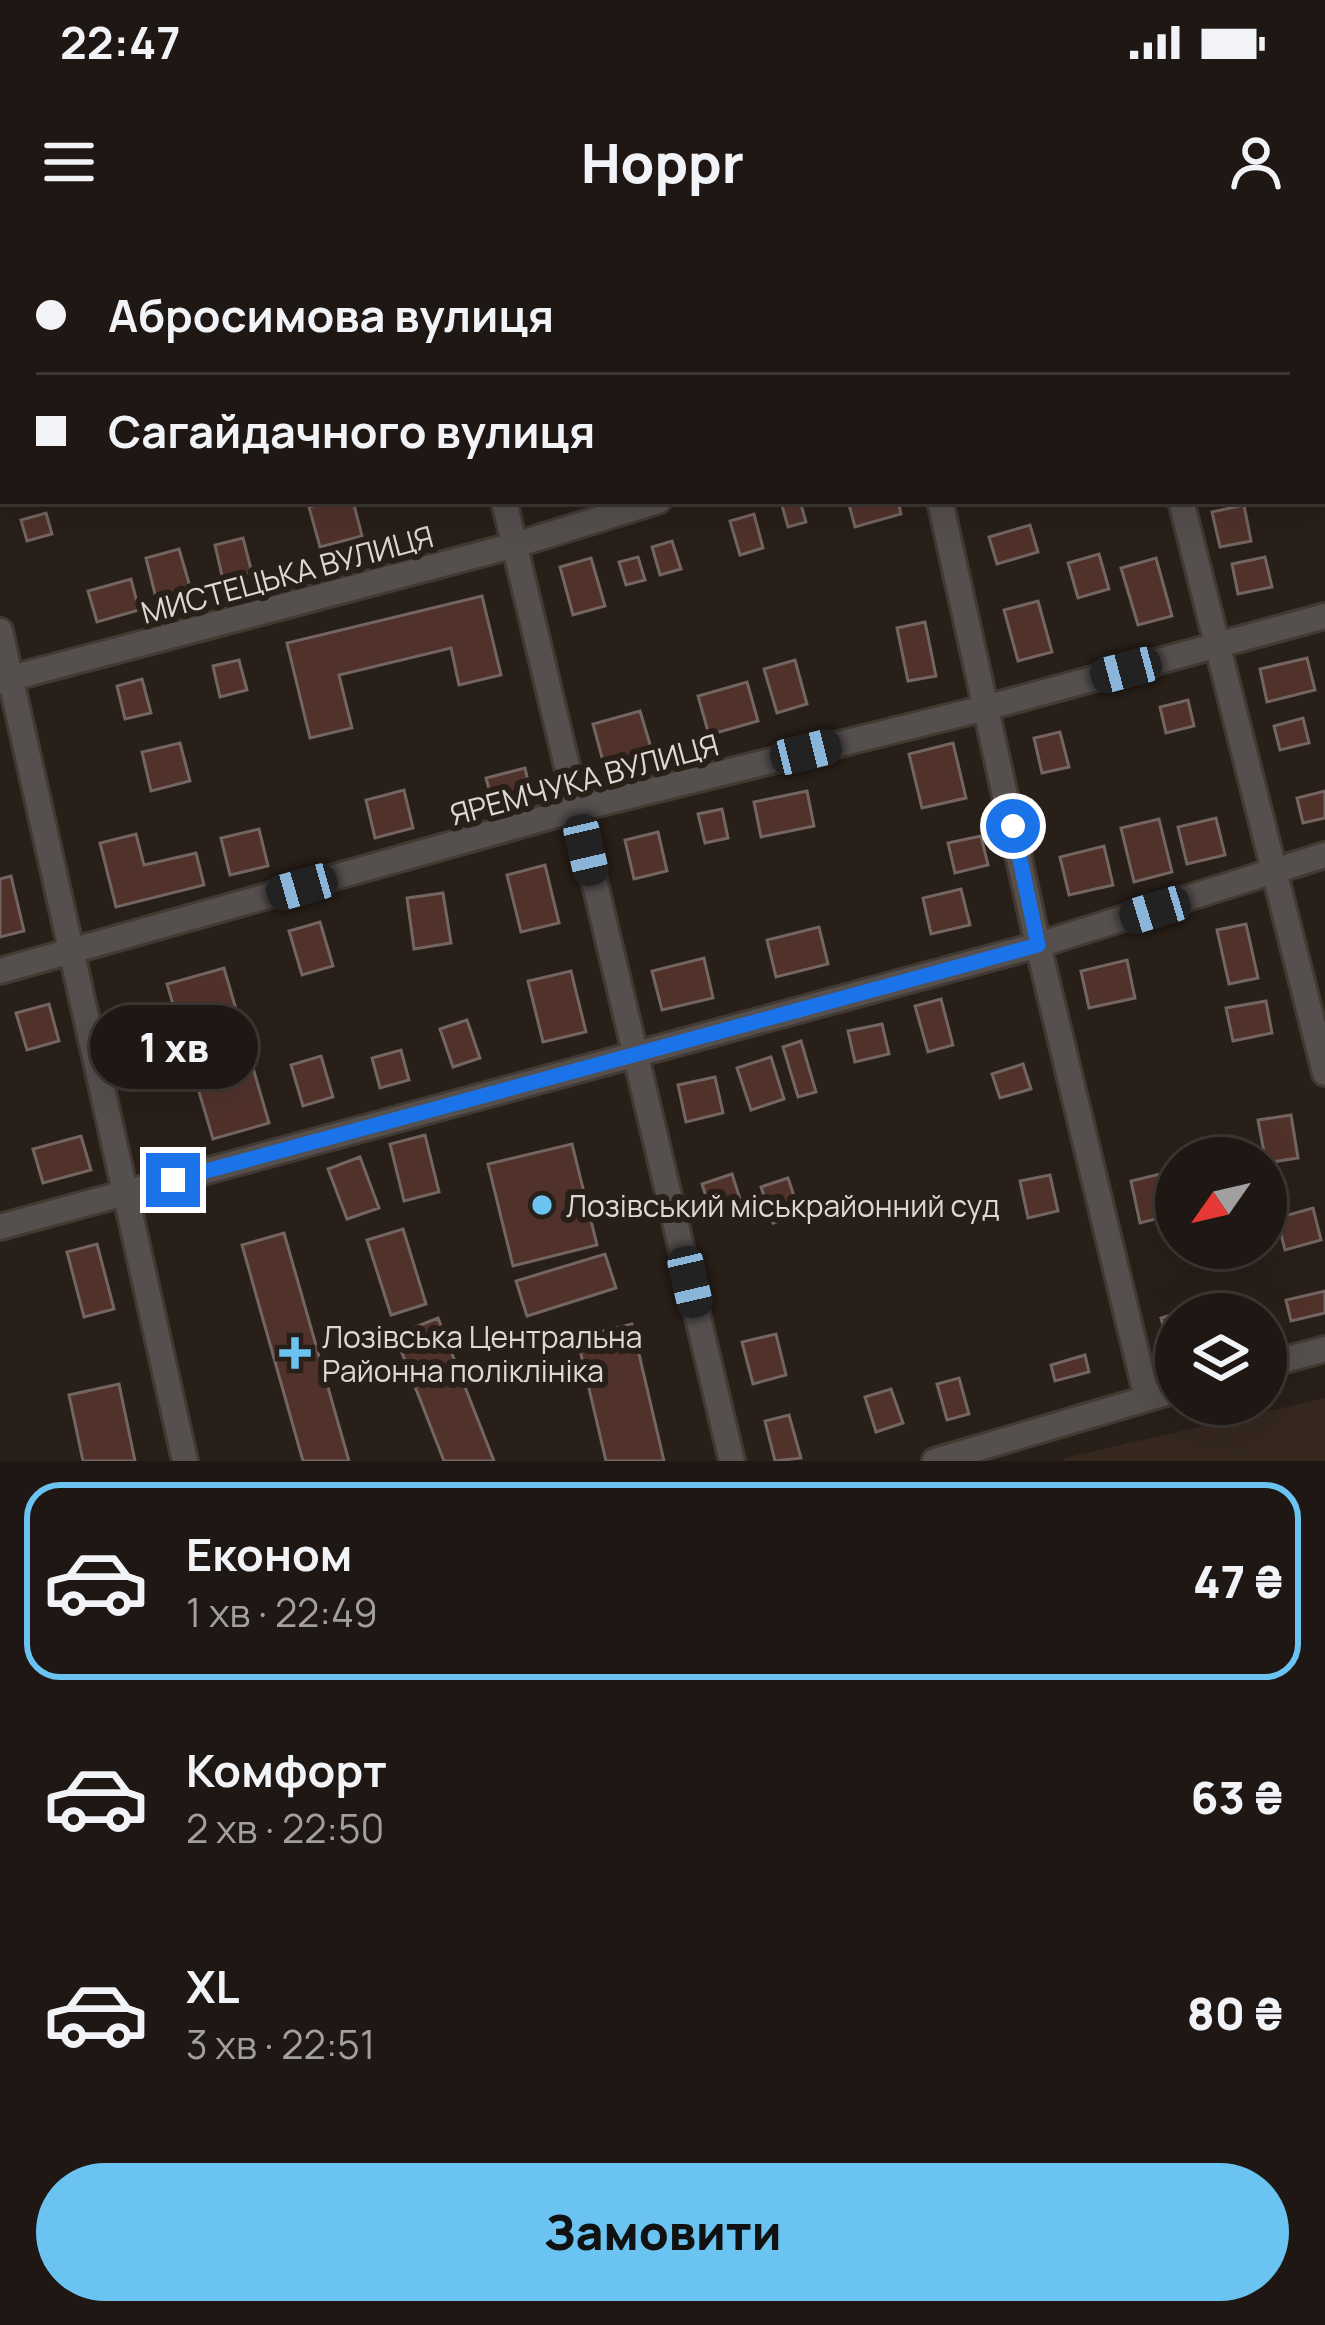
<!DOCTYPE html>
<html lang="uk">
<meta charset="utf-8">
<style>
:root{--surface:#1f1713;--page:#27201c;--text:#f1f3f6;--muted:#a19fa0;--line:#3c3633;--accent:#6bc3f2}
body{margin:0;font-family:Manrope,sans-serif;background:var(--page);color:var(--text);height:100vh;display:flex;flex-direction:column;font-size:45px;white-space:nowrap}
*{box-sizing:border-box;margin:0}
p{font-size:39px;color:var(--muted)}
.icon{flex:none;width:66px;height:66px;fill:none;stroke:currentColor;stroke-width:2;stroke-linecap:round;stroke-linejoin:round}
.map{position:relative;height:1221px;overflow:hidden}
.sheet{display:flex;flex-direction:column;background:var(--surface);flex:1}
.sheet>*{flex:none}
.hud{position:absolute;left:0px;top:0px;width:1326px;height:264px;box-shadow:0 12px 48px #0002,0 0 0 3px var(--line);display:grid;align-content:center;height:264px;padding:0 36px;background:var(--surface)}
.needle{width:78px;rotate:236deg}
.tools{position:absolute;left:1155px;top:897px;display:grid;gap:24px}
.tools a{display:grid;place-items:center;width:132px;height:132px;border-radius:50%;background:var(--surface);box-shadow:0 12px 48px #0002,0 0 0 3px var(--line);font-size:60px}
.end{position:absolute;width:54px;height:54px;margin:-27px;border:15px solid #1a73e8;background:#fff;box-shadow:0 0 0 6px #fff}
.from{border-radius:50%}
.bubble{position:absolute;height:84px;border-radius:42px;background:var(--surface);box-shadow:0 12px 48px #0002,0 0 0 3px var(--line);font-size:39px;font-weight:800;line-height:84px;text-align:center}
.car{position:absolute;width:36px;height:72px;margin:-36px -18px;border-radius:15px;box-shadow:0 0 9px 3px #0007;background:linear-gradient(#222 24%,#8ab4d8 0 40%,#222 0 76%,#8ab4d8 0 86%,#222 0)}
.hud b{display:flex;align-items:center;gap:42px;height:114px;font-size:45px}
.hud b+b{border-top:3px solid var(--line)}
.hud i{width:30px;height:30px;background:var(--text)}
ul{padding:21px 0 0;list-style:none}
li{display:flex;align-items:center;gap:36px;height:198px;margin:0 24px 18px;padding:0 12px;border:6px solid transparent;border-radius:36px}
li div{flex:1}
li b{display:block;font-size:45px}
li em{font-style:normal;font-weight:800}
li.current{border-color:var(--accent)}
li>.icon{width:108px;height:108px;stroke-width:1.5}
.cta{display:flex;gap:24px;margin-top:auto;padding:24px 36px}
.cta a{flex:1;height:138px;border-radius:72px;background:var(--accent);color:#111;font-size:48px;font-weight:800;line-height:138px;text-align:center}
.status{display:flex;justify-content:space-between;align-items:center;height:84px;padding:0 60px;background:var(--surface);direction:ltr}
.status svg{height:33px;fill:currentColor}
header{display:flex;justify-content:space-between;align-items:center;height:156px;padding:0 36px;background:var(--surface);font-size:54px;font-weight:800}
.map>svg:first-child{display:block}
</style>
<div class="status"><b>22:47</b><svg viewBox="0 0 49 12"><path d="M0 12V9h3v3zM5 12V6h3v6zM10 12V3h3v9zM15 12V0h3v12zM26 1h20v11H26zM47 4h2v5h-2z"/></svg></div>
<header><svg class="icon" aria-label="menu" viewBox="0 0 24 24"><path d="M4 6h16M4 12h16M4 18h16"/></svg>Hoppr<svg class="icon" aria-label="person" viewBox="0 0 24 24"><circle cx="12" cy="8" r="4"/><path d="M4 21q1-7 8-7t8 7"/></svg></header>
<div class="map">
<svg width="1325" height="1221" viewBox="0 0 1325 1221">
<rect width="100%" height="100%" fill="#291f19"/>
<!-- built -->
<path fill="#36281f" d="M1325 1158V1221H1064V1218Z"/>
<!-- building -->
<path fill="#51322b" stroke="#736562" stroke-width="3" d="M333 261H353L362 296 320 307 309 267Z
M800 261 806 282 788 287 781 262Z
M848 261H898L901 274 855 287Z
M1244 265 1251 301 1220 307 1212 272Z
M46 273 52 294 27 301 21 280Z
M754 274 763 308 740 315 730 281Z
M1030 285 1038 312 997 324 989 297Z
M243 298 252 333 223 340 215 305Z
M672 301 681 329 660 335 652 307Z
M179 309 193 357 158 366 146 318Z
M1099 314 1109 349 1078 358 1068 323Z
M638 317 645 340 626 345 619 322Z
M1265 317 1272 347 1238 354 1232 324Z
M591 318 605 366 573 375 560 327Z
M1156 318 1172 376 1138 385 1121 328Z
M131 339 139 370 97 382 88 351Z
M482 356 501 435 459 445 451 408 339 435 352 488 310 498 287 403Z
M1038 361 1052 412 1018 421 1004 370Z
M925 382 936 436 908 441 897 388Z
M1307 418 1315 450 1267 462 1260 429Z
M239 420 247 450 220 457 213 426Z
M795 420 807 464 777 473 764 429Z
M142 439 151 473 125 479 117 446Z
M747 442 758 481 709 495 698 456Z
M1188 460 1194 486 1166 493 1160 467Z
M640 471 652 511 604 525 593 484Z
M1303 478 1309 503 1280 510 1274 486Z
M1060 492 1069 527 1042 533 1034 498Z
M180 503 190 541 151 551 142 512Z
M953 503 966 558 922 568 909 514Z
M525 528 531 555 493 564 486 538Z
M404 550 413 588 375 598 366 560Z
M807 551 814 586 761 597 754 562Z
M1325 551V578L1303 583 1297 558Z
M722 569 728 598 705 603 698 574Z
M1216 578 1225 615 1187 624 1178 587Z
M1159 579 1172 632 1134 642 1121 588Z
M259 589 268 626 230 635 221 598Z
M658 592 667 631 634 639 625 600Z
M136 594 144 625 196 613 204 645 116 667 100 603Z
M981 596 988 625 955 633 948 603Z
M1104 606 1113 645 1069 655 1060 617Z
M545 625 559 683 521 692 507 635Z
M11 636 24 691 0 697V639Z
M961 649 970 685 931 694 923 658Z
M443 653 451 703 414 709 407 658Z
M320 682 333 726 302 735 289 691Z
M1246 684 1258 738 1229 744 1217 690Z
M819 687 828 724 776 737 767 700Z
M704 718 713 758 662 770 652 731Z
M1127 720 1135 758 1089 768 1081 731Z
M224 728 269 883 213 899 167 744Z
M571 731 586 792 543 802 528 741Z
M941 759 953 805 928 812 915 766Z
M1266 761 1272 793 1233 801 1226 768Z
M49 764 59 801 27 810 16 773Z
M467 780 480 818 453 827 440 789Z
M882 784 889 814 855 822 848 791Z
M801 801 816 852 798 857 783 807Z
M401 810 409 840 380 848 372 818Z
M321 816 333 857 303 866 291 825Z
M771 817 784 859 751 870 737 828Z
M1023 824 1031 849 1000 858 992 834Z
M715 837 723 873 686 882 678 845Z
M1291 875 1298 918 1266 923 1258 880Z
M425 895 439 952 404 961 390 904Z
M81 896 91 930 43 943 33 909Z
M572 904 597 1005 513 1026 488 924Z
M360 917 379 968 347 979 328 929Z
M1168 932 1176 974 1140 983 1131 941Z
M732 934 741 962 711 972 702 944Z
M1050 935 1058 971 1028 978 1020 941Z
M788 938 800 974 773 983 761 947Z
M1313 968 1321 1000 1285 1010 1277 978Z
M403 989 426 1064 391 1075 367 1000Z
M284 993 349 1221H303L242 1005Z
M97 1004 114 1069 84 1077 67 1012Z
M605 1014 616 1048 527 1076 516 1041Z
M1325 1051V1073L1291 1081 1286 1060Z
M1202 1066 1204 1074H1176L1173 1120 1161 1078Z
M438 1078 494 1221H444L395 1095Z
M632 1084 664 1221H606L577 1097Z
M776 1094 786 1135 753 1144 742 1102Z
M1085 1115 1089 1132 1055 1141 1051 1125Z
M959 1138 969 1174 947 1180 937 1144Z
M119 1144 135 1221H83L69 1155Z
M891 1149 903 1183 876 1192 865 1157Z
M789 1175 801 1218 775 1221 765 1181Z"/>
<g fill="none" stroke-linecap="round" stroke-linejoin="round">
<defs>
<path id="street" d="M445 0V3
M885 0 886 3
M1119 0 1120 3
M530 3 540 0
M1323 77H1325
M0 143 3 142
M504 261 732 1221
M940 261 1038 705 1147 1158
M1181 261 1325 833
M0 391 185 1221
M0 441 515 305 658 261
M0 731 577 569 989 467 1325 376
M0 987 1038 705 1325 615
M1266 1125 1325 1109
M935 1221 1176 1150"/>
</defs>
<!-- street casing -->
<use href="#street" stroke="#423933" stroke-width="30"/>
<!-- street -->
<use href="#street" stroke="#554f4e" stroke-width="24"/>
</g>
<g fill="none" stroke-linecap="round" stroke-linejoin="round">
<!-- route -->
<path stroke="#1a73e8" stroke-width="15" d="M173 940 1038 705 1013 586"/>
</g>
<!-- markers -->
<g fill="#6bc3f2" stroke="#291f19" stroke-width="4.5">
<circle cx="542" cy="965" r="12"/>
<path d="M289 1095h12v12h12v12h-12v12h-12v-12h-12v-12h12z"/>
</g>
<g text-anchor="middle" dominant-baseline="central" stroke-width="12" stroke-linejoin="round" paint-order="stroke">
<!-- street labels -->
<g font-size="30" fill="#ded7d3" stroke="#291f19">
<text transform="translate(287 334) rotate(-15)">МИСТЕЦЬКА ВУЛИЦЯ</text>
<text transform="translate(584 539) rotate(-15)">ЯРЕМЧУКА ВУЛИЦЯ</text>
</g>
<!-- poi labels -->
<g font-size="30" fill="#ded7d3" stroke="#291f19" text-anchor="start">
<text x="566" y="965">Лозівський міськрайонний суд</text>
<text x="322" y="1096">Лозівська Центральна<tspan x="322" dy="34">Районна поліклініка</tspan></text>
</g>
</g>
</svg>
<div class="tools">
<a><svg class="needle" viewBox="-14 -14 28 28"><path d="M0-13l5 13h-10z" fill="#e53935"/><path d="M0 13l5-13h-10z" fill="#a19fa0"/></svg></a>
<a><svg class="icon" aria-label="layers" viewBox="0 0 24 24"><path d="M12 4l9 5-9 5-9-5zM3 14l9 5 9-5"/></svg></a>
</div>
<i class="end from" style="left:1013px;top:586px"></i>
<i class="end" style="left:173px;top:940px"></i>
<div class="bubble" style="left:90px;top:765px;width:168px">1 хв</div>
<i class="car" style="left:1126px;top:430px;rotate:255deg"></i>
<i class="car" style="left:806px;top:512px;rotate:76deg"></i>
<i class="car" style="left:586px;top:610px;rotate:167deg"></i>
<i class="car" style="left:302px;top:647px;rotate:254deg"></i>
<i class="car" style="left:1155px;top:670px;rotate:253deg"></i>
<i class="car" style="left:690px;top:1042px;rotate:167deg"></i>
<div class="hud">
<b><i class="from"></i>Абросимова вулиця</b>
<b><i></i>Сагайдачного вулиця</b>
</div>
</div>
<section class="sheet">
<ul>
<li class="current"><svg class="icon" aria-label="car" viewBox="0 0 24 24"><path d="M5 17H2v-5l4-1 3-4h7l3 4 3 1v5h-3M9 17h6M6 11h13"/><circle cx="7" cy="17" r="2"/><circle cx="17" cy="17" r="2"/></svg><div><b>Економ</b><p>1 хв · 22:49</p></div><em>47 ₴</em></li>
<li><svg class="icon" aria-label="car" viewBox="0 0 24 24"><path d="M5 17H2v-5l4-1 3-4h7l3 4 3 1v5h-3M9 17h6M6 11h13"/><circle cx="7" cy="17" r="2"/><circle cx="17" cy="17" r="2"/></svg><div><b>Комфорт</b><p>2 хв · 22:50</p></div><em>63 ₴</em></li>
<li><svg class="icon" aria-label="car" viewBox="0 0 24 24"><path d="M5 17H2v-5l4-1 3-4h7l3 4 3 1v5h-3M9 17h6M6 11h13"/><circle cx="7" cy="17" r="2"/><circle cx="17" cy="17" r="2"/></svg><div><b>XL</b><p>3 хв · 22:51</p></div><em>80 ₴</em></li>
</ul>
<div class="cta"><a>Замовити</a></div>
</section>
